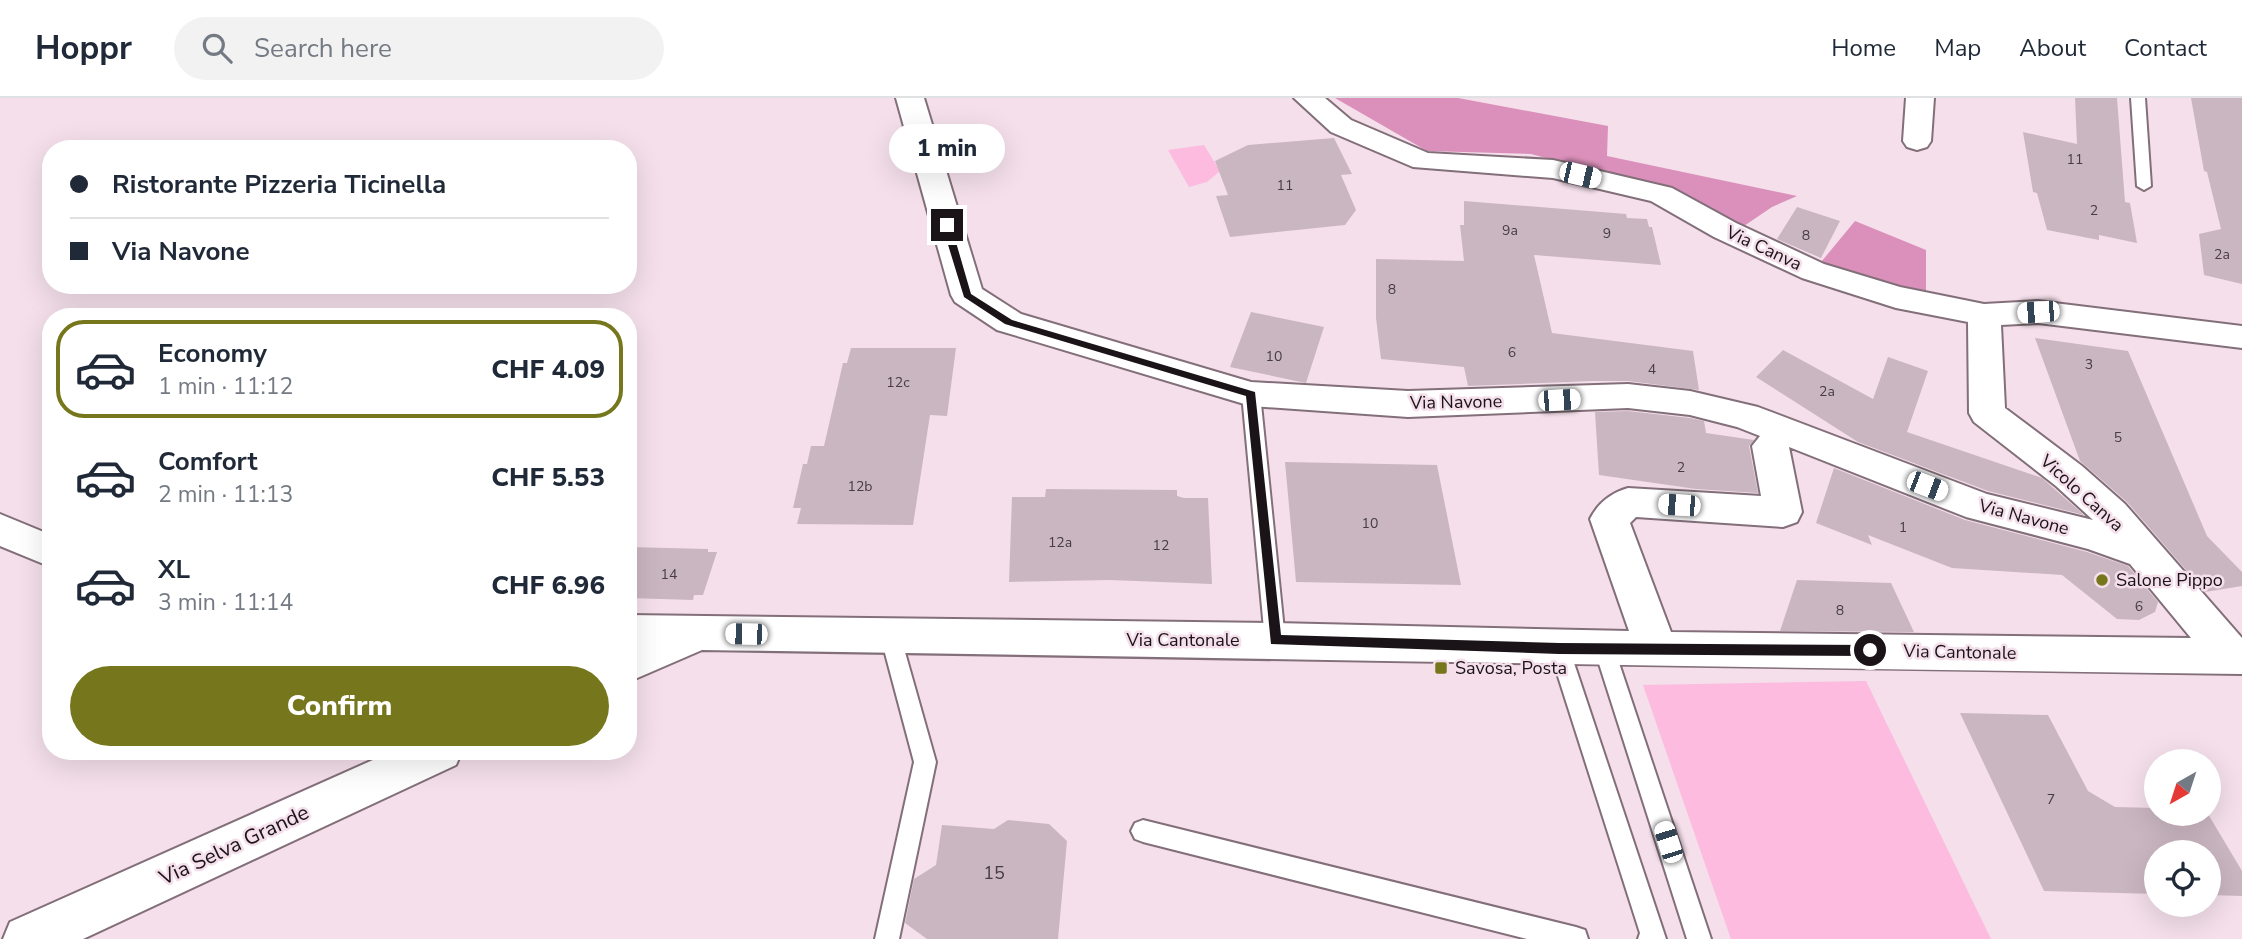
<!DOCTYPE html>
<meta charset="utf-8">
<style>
:root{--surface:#fff;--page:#f2f2f3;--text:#1f2937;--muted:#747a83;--line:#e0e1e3;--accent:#76761c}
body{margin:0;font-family:"Nunito Sans",sans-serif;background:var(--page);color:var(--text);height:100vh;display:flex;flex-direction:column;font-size:26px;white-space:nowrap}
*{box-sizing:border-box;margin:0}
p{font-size:23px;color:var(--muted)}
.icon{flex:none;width:38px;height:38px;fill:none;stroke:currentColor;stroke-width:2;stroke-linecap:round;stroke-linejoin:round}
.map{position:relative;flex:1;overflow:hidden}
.sheet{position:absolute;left:42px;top:210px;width:595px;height:452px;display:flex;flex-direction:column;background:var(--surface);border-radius:28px;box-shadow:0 7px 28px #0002}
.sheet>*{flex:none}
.guide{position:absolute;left:42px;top:42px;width:595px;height:154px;border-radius:28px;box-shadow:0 7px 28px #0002;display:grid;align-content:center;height:154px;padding:0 28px;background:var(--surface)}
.needle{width:46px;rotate:219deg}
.tools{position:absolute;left:2144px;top:651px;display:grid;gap:14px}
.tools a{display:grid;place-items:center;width:77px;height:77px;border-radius:50%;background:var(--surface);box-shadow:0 7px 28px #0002;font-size:35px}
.end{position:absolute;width:32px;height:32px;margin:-16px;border:9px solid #1a1317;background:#fff;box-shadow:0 0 0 4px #fff}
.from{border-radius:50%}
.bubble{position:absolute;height:49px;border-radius:24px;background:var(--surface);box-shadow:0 7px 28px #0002;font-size:23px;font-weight:800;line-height:49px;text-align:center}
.car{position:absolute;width:21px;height:42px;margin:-21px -10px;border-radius:9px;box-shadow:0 0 5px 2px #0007;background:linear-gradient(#fff 24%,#345 0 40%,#fff 0 76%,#345 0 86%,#fff 0)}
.guide b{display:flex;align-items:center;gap:24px;height:66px;font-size:26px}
.guide b+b{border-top:2px solid var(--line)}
.guide i{width:18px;height:18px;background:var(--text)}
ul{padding:12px 0 0;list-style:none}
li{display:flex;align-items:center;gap:21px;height:98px;margin:0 14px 10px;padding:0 14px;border:4px solid transparent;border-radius:28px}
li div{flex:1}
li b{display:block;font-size:26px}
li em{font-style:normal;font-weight:800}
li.active{border-color:var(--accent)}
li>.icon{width:63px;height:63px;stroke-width:1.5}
.button{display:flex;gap:14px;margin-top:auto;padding:14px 28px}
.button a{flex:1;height:80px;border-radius:42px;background:var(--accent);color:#fff;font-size:28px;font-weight:800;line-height:80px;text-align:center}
header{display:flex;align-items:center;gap:42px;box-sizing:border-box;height:98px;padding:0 35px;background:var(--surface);border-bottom:2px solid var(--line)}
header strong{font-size:33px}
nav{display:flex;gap:38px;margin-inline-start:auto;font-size:24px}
.search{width:490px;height:63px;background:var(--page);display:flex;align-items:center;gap:18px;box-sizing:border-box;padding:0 24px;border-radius:38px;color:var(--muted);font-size:26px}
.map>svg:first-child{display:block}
</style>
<header>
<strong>Hoppr</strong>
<div class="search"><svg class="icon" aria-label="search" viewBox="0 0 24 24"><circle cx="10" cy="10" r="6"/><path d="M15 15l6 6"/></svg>Search here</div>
<nav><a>Home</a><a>Map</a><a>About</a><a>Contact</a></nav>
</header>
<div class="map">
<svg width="2242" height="841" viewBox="0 0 2242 841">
<rect width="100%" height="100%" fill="#f4dfea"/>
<!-- green -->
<path fill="#fcbbdf" d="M1204 47 1220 73 1207 84 1189 89 1168 52Z
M1866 583 1991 841H1731L1643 587Z"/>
<!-- forest -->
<path fill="#da90ba" d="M1335 0H1458L1608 28 1607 58 1797 98 1772 109 1741 130 1663 92 1531 56 1427 53Z
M1855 123 1926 152V197L1817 169Z"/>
<!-- building -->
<path fill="#cab6c1" d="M2075 0H2117L2125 104 2130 105 2137 145 2099 137V142L2047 132 2037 95 2033 94 2023 34 2077 46Z
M2191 0H2242V186L2204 177 2199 136 2221 131 2207 74 2204 73Z
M1334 40 1352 76 1341 77 1356 112 1345 127 1230 139 1216 98 1228 97 1215 63 1248 47Z
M1464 103 1626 116 1627 120 1647 121 1649 129H1652L1661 167 1534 157 1552 235 1693 253 1699 292 1628 283H1593L1468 288 1464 269 1381 261 1376 220V161L1464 163 1460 127H1464Z
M1797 109 1840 123 1821 160 1777 141Z
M1251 214 1324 229 1306 285 1230 269Z
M2035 240 2128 253 2207 438 2242 474V488L2205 494 2127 404 2080 363Z
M851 250H956L947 318 930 317 913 427 797 426 801 410H793L803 366H807L811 348H824L843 265H847Z
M1783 252 1873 301 1888 259 1928 273 1907 334 2042 380 2084 417 1988 393 1858 344 1756 279Z
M1628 313 1690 320 1704 323 1706 335 1754 342 1749 348 1758 395 1696 391 1599 377 1595 314Z
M1285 364 1437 367 1461 487 1296 484Z
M1834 370 1965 422 2087 454 2128 468 2158 504 2155 514 2139 522 2117 521 2062 477 1952 470 1868 437 1872 447 1816 425Z
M1046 391 1177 392V398L1184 400H1208L1212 486 1110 482 1009 484 1012 399H1045Z
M628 449 708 451V454H717L703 497H694L693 502 628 500Z
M1797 482 1891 485 1914 534 1780 533Z
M1960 615 2048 617 2088 693 2115 709 2156 710V716H2208L2242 773V798L2208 797V754H2156V796L2044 793Z
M1008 722 1049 726 1067 743 1058 841H927L905 825 914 781 936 767 942 727 994 731Z"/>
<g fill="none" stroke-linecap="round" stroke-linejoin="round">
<defs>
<path id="lane" d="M2131 0H2145L2151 88 2144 92 2137 88Z
M1251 290 1260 296 1285 542 1282 548 1275 551 1268 548 1265 542 1242 296Z
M891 531 898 534 901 540 936 664 899 841H875L914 664 881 540 884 534Z
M1559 541 1566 544 1569 550 1666 841H1638L1640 835 1549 550 1552 544Z
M1604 541 1611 544 1614 550 1711 841H1687L1594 550 1597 544Z
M1143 722 1576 829 1585 832 1588 841H1527L1143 744 1135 741 1131 733 1135 725Z"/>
<path id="street" d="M896 0H924L982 191 1021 216 1251 284 1408 293 1628 286 1690 293 1758 309 1987 396 2093 422 2056 388 1974 324 1969 315 1968 224 1896 210 1802 180 1714 139 1651 103 1553 80 1413 69 1331 34 1294 0H1325L1351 22 1428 55 1553 62 1672 90 1736 125 1824 166 1900 189 1984 206 2038 203 2242 228V250L2038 225 2001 227 2005 310 2082 368 2125 406 2242 540V576C1729 570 1215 559 702 552L628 584V517L1275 525 1629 533 1590 421C1598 405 1611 395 1628 390L1761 398 1752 348 1760 338 1737 329 1690 317 1628 310 1408 319 1251 308 997 232 955 204 951 197ZM1789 349 1966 419 2088 451 2130 466 2191 540 1671 534 1630 425 1636 419 1783 429 1797 424 1802 414Z
M1906 0H1934L1931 43 1927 49 1917 52 1907 49 1903 43Z
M0 416 51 437V469L0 448Z
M393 653H462L456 667 83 841H3L10 824Z"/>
</defs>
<!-- lane casing -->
<use href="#lane" stroke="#826f79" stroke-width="4"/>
<!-- street casing -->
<use href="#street" stroke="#826f79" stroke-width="4"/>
<!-- lane -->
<use href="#lane" fill="#fff" fill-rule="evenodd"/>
<!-- street -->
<use href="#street" fill="#fff" fill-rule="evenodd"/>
</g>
<!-- route -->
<path fill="#1a1317" d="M947 125 951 127 971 196 1012 222 1255 294 1281 537 1559 545 1870 547 1876 552 1870 558 1559 556 1271 546 1246 298 1005 226 964 199 942 127Z"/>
<!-- markers -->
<g fill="#76761c" stroke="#f4dfea" stroke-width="2.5">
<circle cx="2102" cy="482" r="7"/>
<rect x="1434" y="563" width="14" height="14" rx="3.5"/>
</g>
<g text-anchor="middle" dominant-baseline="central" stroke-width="5" stroke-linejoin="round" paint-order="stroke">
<!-- number labels -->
<g font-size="14" fill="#463c42">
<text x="2075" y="61">11</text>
<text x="1285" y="87">11</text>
<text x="2094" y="112">2</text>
<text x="1510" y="132">9a</text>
<text x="1607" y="135">9</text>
<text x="1806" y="137">8</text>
<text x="2222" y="156">2a</text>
<text x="1392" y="191">8</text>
<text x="1512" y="254">6</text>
<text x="1274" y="258">10</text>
<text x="2089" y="266">3</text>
<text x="1652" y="271">4</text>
<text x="898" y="284">12c</text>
<text x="1827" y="293">2a</text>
<text x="2118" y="339">5</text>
<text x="1681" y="369">2</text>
<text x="860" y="388">12b</text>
<text x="1370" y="425">10</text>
<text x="1903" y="429">1</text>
<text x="1060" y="444">12a</text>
<text x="1161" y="447">12</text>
<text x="669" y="476">14</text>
<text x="2139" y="508">6</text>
<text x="1840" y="512">8</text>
<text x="2051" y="701">7</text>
</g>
<!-- street labels -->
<g font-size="18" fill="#1a1317" stroke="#f4dfea">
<text transform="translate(1764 150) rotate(25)">Via Canva</text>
<text transform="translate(1456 304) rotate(-1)">Via Navone</text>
<text transform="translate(2082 395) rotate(42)">Vicolo Canva</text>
<text transform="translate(2024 419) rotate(15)">Via Navone</text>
<text x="1183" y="542">Via Cantonale</text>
<text transform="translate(1960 554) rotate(1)">Via Cantonale</text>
</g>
<!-- poi labels -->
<g font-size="18" fill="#1a1317" stroke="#f4dfea" text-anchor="start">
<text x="2116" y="482">Salone Pippo</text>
<text x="1455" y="570">Savosa, Posta</text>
</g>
<!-- near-number labels -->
<g font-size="18" fill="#463c42">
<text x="994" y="775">15</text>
</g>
<!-- near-street labels -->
<g font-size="21" fill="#1a1317" stroke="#f4dfea">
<text transform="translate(234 747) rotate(-25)">Via Selva Grande</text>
</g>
</g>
</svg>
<div class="tools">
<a><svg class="needle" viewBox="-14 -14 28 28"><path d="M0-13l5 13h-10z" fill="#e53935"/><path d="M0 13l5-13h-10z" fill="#747a83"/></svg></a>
<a><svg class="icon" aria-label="locate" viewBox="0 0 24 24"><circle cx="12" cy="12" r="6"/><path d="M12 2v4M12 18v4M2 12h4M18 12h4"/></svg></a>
</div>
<i class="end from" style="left:1870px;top:552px"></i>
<i class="end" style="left:947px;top:127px"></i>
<div class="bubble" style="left:889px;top:26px;width:116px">1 min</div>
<i class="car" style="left:1580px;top:77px;rotate:103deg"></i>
<i class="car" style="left:2038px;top:214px;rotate:266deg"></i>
<i class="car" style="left:1559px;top:302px;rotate:87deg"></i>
<i class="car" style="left:1927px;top:388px;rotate:111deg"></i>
<i class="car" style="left:1679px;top:407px;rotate:274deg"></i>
<i class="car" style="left:746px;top:536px;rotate:271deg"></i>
<i class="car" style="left:1668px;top:744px;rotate:342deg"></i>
<div class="guide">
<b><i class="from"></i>Ristorante Pizzeria Ticinella</b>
<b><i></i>Via Navone</b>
</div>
<section class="sheet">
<ul>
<li class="active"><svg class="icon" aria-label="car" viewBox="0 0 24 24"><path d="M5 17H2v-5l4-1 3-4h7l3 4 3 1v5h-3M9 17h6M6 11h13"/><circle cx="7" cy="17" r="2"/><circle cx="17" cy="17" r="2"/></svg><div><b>Economy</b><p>1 min · 11:12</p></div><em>CHF 4.09</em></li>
<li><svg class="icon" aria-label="car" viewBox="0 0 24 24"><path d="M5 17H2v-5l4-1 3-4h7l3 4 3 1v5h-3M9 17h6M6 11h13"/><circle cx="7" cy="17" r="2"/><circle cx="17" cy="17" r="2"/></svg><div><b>Comfort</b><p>2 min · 11:13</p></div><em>CHF 5.53</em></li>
<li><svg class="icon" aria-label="car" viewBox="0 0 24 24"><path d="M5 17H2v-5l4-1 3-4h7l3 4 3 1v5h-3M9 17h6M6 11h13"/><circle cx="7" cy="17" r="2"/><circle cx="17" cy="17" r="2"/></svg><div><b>XL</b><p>3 min · 11:14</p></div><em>CHF 6.96</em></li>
</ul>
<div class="button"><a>Confirm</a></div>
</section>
</div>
